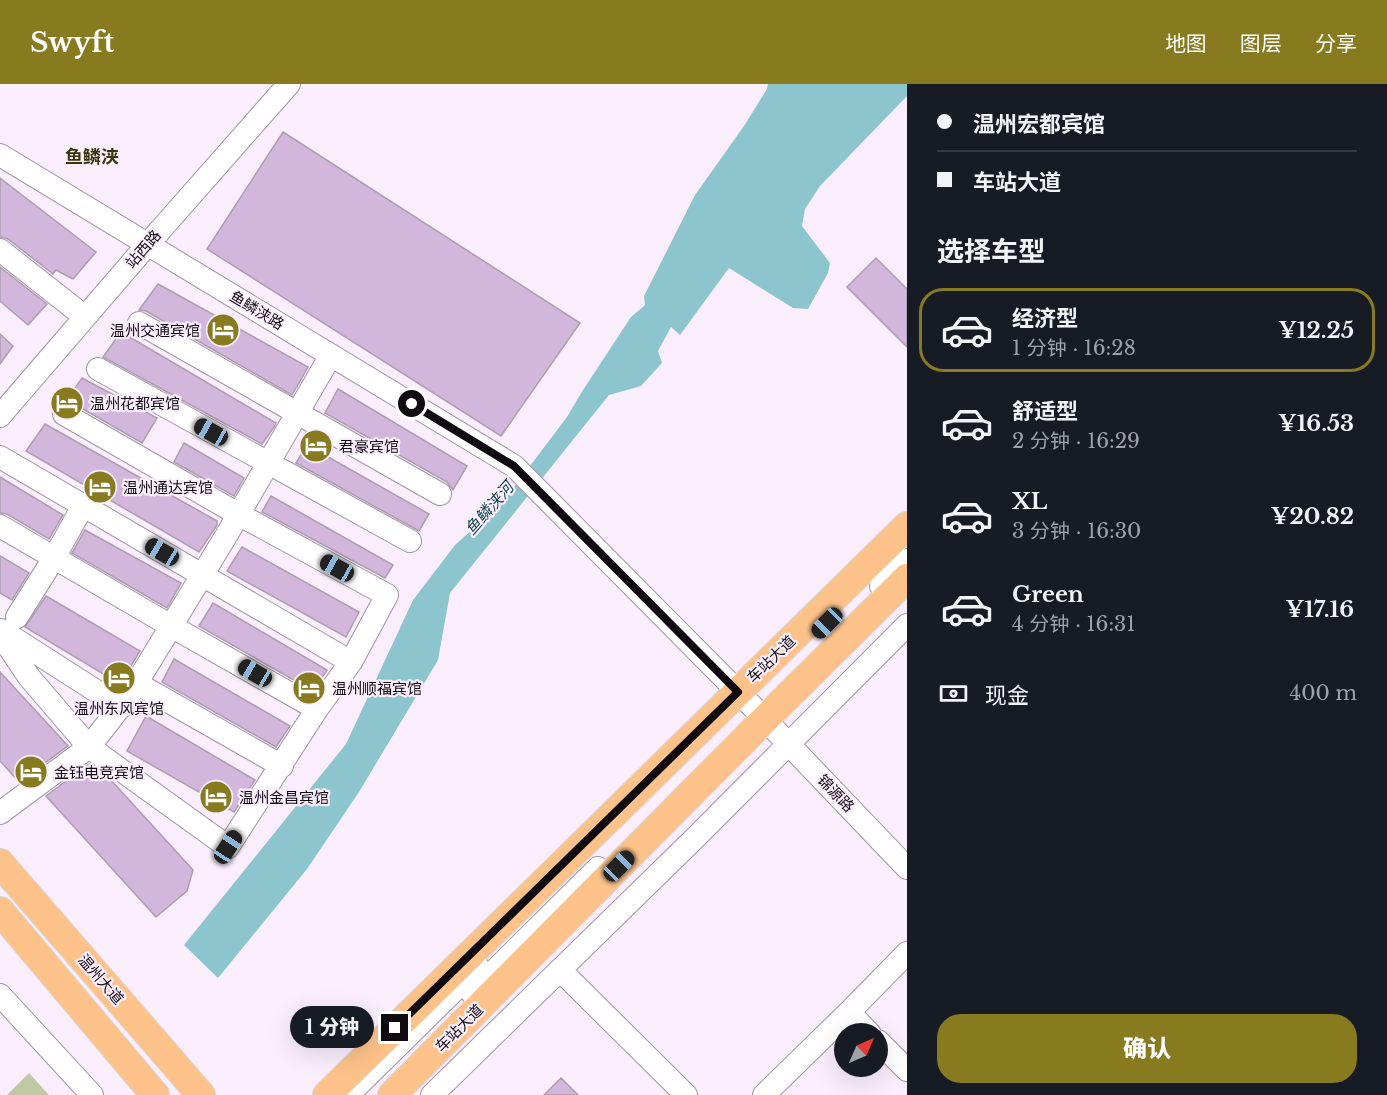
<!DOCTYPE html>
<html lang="zh">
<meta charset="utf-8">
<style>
:root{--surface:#171b24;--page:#20242c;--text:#f1f3f6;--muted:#9ea1a6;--line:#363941;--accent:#877a1f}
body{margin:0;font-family:"Libre Baskerville","Noto Sans SC",serif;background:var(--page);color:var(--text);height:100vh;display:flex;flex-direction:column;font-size:22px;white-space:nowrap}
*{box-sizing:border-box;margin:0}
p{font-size:20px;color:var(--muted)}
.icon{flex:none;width:33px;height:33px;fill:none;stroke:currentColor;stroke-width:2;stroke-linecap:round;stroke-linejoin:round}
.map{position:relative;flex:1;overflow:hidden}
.side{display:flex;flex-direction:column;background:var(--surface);width:480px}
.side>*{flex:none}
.guide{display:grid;align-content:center;height:132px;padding:0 30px;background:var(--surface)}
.needle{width:39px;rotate:45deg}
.fabs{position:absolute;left:834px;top:939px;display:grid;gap:12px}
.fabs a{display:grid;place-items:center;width:54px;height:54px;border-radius:50%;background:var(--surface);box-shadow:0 6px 24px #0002;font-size:30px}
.end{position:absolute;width:27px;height:27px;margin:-14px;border:8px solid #0f0b11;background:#fff;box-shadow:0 0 0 3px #fff}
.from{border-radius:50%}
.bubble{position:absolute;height:42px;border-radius:21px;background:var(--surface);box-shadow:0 6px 24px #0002;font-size:20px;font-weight:800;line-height:42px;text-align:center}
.car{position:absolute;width:18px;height:36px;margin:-18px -9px;border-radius:8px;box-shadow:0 0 4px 2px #0007;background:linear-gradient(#222 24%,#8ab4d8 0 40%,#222 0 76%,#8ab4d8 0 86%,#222 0)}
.guide b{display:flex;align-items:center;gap:21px;height:57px;font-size:22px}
.guide b+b{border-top:2px solid var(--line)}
.guide i{width:15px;height:15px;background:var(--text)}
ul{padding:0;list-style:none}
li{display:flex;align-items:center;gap:18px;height:84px;margin:0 12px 9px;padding:0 18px;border:3px solid transparent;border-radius:24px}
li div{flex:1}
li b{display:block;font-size:22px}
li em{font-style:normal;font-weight:800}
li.on{border-color:var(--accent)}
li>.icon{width:54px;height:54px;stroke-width:1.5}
h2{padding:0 30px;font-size:27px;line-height:72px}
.pay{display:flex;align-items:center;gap:15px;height:66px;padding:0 30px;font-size:22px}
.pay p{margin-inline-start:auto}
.button{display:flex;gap:12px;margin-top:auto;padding:12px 30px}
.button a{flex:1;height:69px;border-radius:24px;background:var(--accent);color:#fff;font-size:24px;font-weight:800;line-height:69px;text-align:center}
header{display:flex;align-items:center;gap:36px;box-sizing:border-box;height:84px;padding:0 30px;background:var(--accent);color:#fff}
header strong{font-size:28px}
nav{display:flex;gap:33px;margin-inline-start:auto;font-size:21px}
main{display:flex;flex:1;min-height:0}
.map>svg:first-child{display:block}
</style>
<header>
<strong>Swyft</strong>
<nav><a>地图</a><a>图层</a><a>分享</a></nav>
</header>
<main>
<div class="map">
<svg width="907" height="1011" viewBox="0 0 907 1011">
<rect width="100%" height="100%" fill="#faeefd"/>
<!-- green -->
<path fill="#bfcaa4" d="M29 989 49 1011H7Z"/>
<!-- water -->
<path fill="#8dc5cf" d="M768 0H907V12L820 102 805 125 802 142 830 179 828 189 808 225 793 224 729 184 680 251 671 243 658 267 662 279 641 302 609 311 450 509 438 576 359 708 307 785 218 894 184 861 346 660 413 516 455 461 502 419 567 333 583 306 631 233 645 221 644 212 695 111 744 42 767 5Z"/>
<!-- building -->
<path fill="#d3b6db" stroke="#ac9eb0" stroke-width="1.5" d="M283 48 580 239 501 352 207 165Z
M0 94 96 168 73 195 56 186 53 190 8 155 0 153Z
M876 174 907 205V263L847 203Z
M0 183 47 220 28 241 0 217Z
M158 200 308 283 292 311 146 227 139 226Z
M121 248 276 339 274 343 262 360 103 273Z
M0 250 13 262 0 280Z
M82 294 157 334 142 359 71 318 66 317Z
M338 305 467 382 453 406 447 398 325 329Z
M45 340 217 437V441L199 468 26 367Z
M184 359 244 394 234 412 174 378Z
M307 361 429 430 419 447 296 379Z
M0 393 63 431 49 455 7 430 0 429Z
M271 412 393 481 385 494 262 428Z
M85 446 181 499 167 524 72 469Z
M242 463 359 528 346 553 227 487Z
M0 472 29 489 12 516 0 509Z
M46 512 140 567 120 600 25 543Z
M213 519 327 586 313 607 199 542Z
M174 575 290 642 276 663 162 598Z
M0 588 68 662 19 698 0 677Z
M146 632 255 696 234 728 127 667Z
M89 680 110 695 193 786 187 807 156 833 46 712Z
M561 994 578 1011H544Z"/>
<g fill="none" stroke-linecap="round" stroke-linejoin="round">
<defs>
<path id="minor" d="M0 71 514 382 756 626 907 784
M0 166 85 233
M139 239 440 410
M98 285 410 457
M0 332 148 160 289 0
M0 373 351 578
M0 442 171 542 317 625
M881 502 907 476
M17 533 54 474 83 422
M1 546 121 623
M0 550 29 593 89 663 228 763 317 625 351 578 387 511 238 430 64 330
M136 599 282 682
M0 729 89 663 128 613 226 452 331 271
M560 886 686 1011
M472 909 598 784
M0 911 92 1011
M849 928 870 950
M878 957 907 986
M348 1011 478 883
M432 1011 694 755 907 541
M764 1011 849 928 907 869"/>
<path id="major" d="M0 779 201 1011
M0 827 155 1011
M327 1011 907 442
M392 1011 765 635 907 494"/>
</defs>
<!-- minor casing -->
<use href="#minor" stroke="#a093a4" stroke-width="24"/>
<!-- major casing -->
<use href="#major" stroke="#d9d8d9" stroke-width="30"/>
<!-- minor -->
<use href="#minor" stroke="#fff" stroke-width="22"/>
<!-- major -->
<use href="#major" stroke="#fcc289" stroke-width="28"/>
</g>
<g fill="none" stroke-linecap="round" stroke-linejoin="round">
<!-- route -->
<path stroke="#0f0b11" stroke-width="8" d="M395 944 738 608 514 382 412 320"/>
</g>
<!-- icons -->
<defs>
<symbol id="hotel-disc" viewBox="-11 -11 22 22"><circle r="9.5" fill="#877a1f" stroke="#faeefd"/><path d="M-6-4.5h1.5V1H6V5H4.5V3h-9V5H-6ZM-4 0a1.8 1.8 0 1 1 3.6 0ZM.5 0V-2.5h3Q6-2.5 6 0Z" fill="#fff"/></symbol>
</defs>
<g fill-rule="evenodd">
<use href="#hotel-disc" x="204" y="227" width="38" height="38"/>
<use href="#hotel-disc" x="48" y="300" width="38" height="38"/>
<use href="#hotel-disc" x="297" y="343" width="38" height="38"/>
<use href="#hotel-disc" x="81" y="384" width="38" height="38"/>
<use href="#hotel-disc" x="100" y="575" width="38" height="38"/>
<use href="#hotel-disc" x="290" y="585" width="38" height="38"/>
<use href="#hotel-disc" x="12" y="669" width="38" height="38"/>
<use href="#hotel-disc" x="197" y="694" width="38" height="38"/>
</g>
<g text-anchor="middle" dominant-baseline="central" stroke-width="4.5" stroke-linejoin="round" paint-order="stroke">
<!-- street labels -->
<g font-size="15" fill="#0f0b11" stroke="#faeefd">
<text transform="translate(143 165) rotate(-49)">站西路</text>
<text transform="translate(257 226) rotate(31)">鱼鳞浃路</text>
<text transform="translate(771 575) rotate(-44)">车站大道</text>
<text transform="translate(836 709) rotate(46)">锦源路</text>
<text transform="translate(101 895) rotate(49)">温州大道</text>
<text transform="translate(459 944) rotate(-45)">车站大道</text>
</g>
<!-- poi labels -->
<g font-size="15" fill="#0f0b11" stroke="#faeefd" text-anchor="start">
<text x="200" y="246" text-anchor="end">温州交通宾馆</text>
<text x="90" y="319">温州花都宾馆</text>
<text x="339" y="362">君豪宾馆</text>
<text x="123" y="403">温州通达宾馆</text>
<text x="332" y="604">温州顺福宾馆</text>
<text x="119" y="624" text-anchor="middle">温州东风宾馆</text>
<text x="54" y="688">金钰电竞宾馆</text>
<text x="239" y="713">温州金昌宾馆</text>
</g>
<!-- water labels -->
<g font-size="16" font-style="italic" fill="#0f434b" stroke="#faeefd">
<text transform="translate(489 424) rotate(-49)">鱼鳞浃河</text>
</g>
<!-- quarter labels -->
<g font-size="18" font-weight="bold" fill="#3a3409" stroke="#faeefd">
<text x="92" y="73">鱼鳞浃</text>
</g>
</g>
</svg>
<div class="fabs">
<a><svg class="needle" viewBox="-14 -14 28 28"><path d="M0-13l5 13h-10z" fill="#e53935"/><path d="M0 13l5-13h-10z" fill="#9ea1a6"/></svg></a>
</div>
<i class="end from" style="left:412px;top:320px"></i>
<i class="end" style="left:395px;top:944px"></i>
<div class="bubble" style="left:290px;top:922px;width:84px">1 分钟</div>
<i class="car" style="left:211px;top:348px;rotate:299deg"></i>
<i class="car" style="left:162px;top:468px;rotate:300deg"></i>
<i class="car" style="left:337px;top:484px;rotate:299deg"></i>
<i class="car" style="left:827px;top:539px;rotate:225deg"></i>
<i class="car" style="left:255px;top:589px;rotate:300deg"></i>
<i class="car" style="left:228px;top:763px;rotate:33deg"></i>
<i class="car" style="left:619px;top:782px;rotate:45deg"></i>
</div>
<section class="side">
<div class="guide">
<b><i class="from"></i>温州宏都宾馆</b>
<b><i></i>车站大道</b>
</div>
<h2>选择车型</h2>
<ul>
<li class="on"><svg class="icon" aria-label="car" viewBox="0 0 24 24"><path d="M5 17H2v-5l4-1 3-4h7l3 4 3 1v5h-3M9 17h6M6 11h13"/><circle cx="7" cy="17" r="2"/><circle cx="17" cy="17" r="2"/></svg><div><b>经济型</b><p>1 分钟 · 16:28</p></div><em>¥12.25</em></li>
<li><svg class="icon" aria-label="car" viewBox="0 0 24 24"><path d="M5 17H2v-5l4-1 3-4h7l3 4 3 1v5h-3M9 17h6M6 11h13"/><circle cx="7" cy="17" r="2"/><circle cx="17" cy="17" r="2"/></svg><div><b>舒适型</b><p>2 分钟 · 16:29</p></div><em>¥16.53</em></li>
<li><svg class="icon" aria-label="car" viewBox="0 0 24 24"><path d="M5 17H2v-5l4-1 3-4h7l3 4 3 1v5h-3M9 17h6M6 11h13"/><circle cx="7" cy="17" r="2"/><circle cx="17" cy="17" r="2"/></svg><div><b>XL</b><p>3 分钟 · 16:30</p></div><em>¥20.82</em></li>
<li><svg class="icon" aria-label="car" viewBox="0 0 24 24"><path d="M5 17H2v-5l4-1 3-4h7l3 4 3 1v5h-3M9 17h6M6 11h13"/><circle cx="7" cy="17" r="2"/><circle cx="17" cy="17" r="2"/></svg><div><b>Green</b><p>4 分钟 · 16:31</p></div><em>¥17.16</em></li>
</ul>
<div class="pay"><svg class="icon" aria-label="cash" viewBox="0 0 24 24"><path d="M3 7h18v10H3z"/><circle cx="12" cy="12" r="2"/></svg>现金<p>400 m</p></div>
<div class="button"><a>确认</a></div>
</section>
</main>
